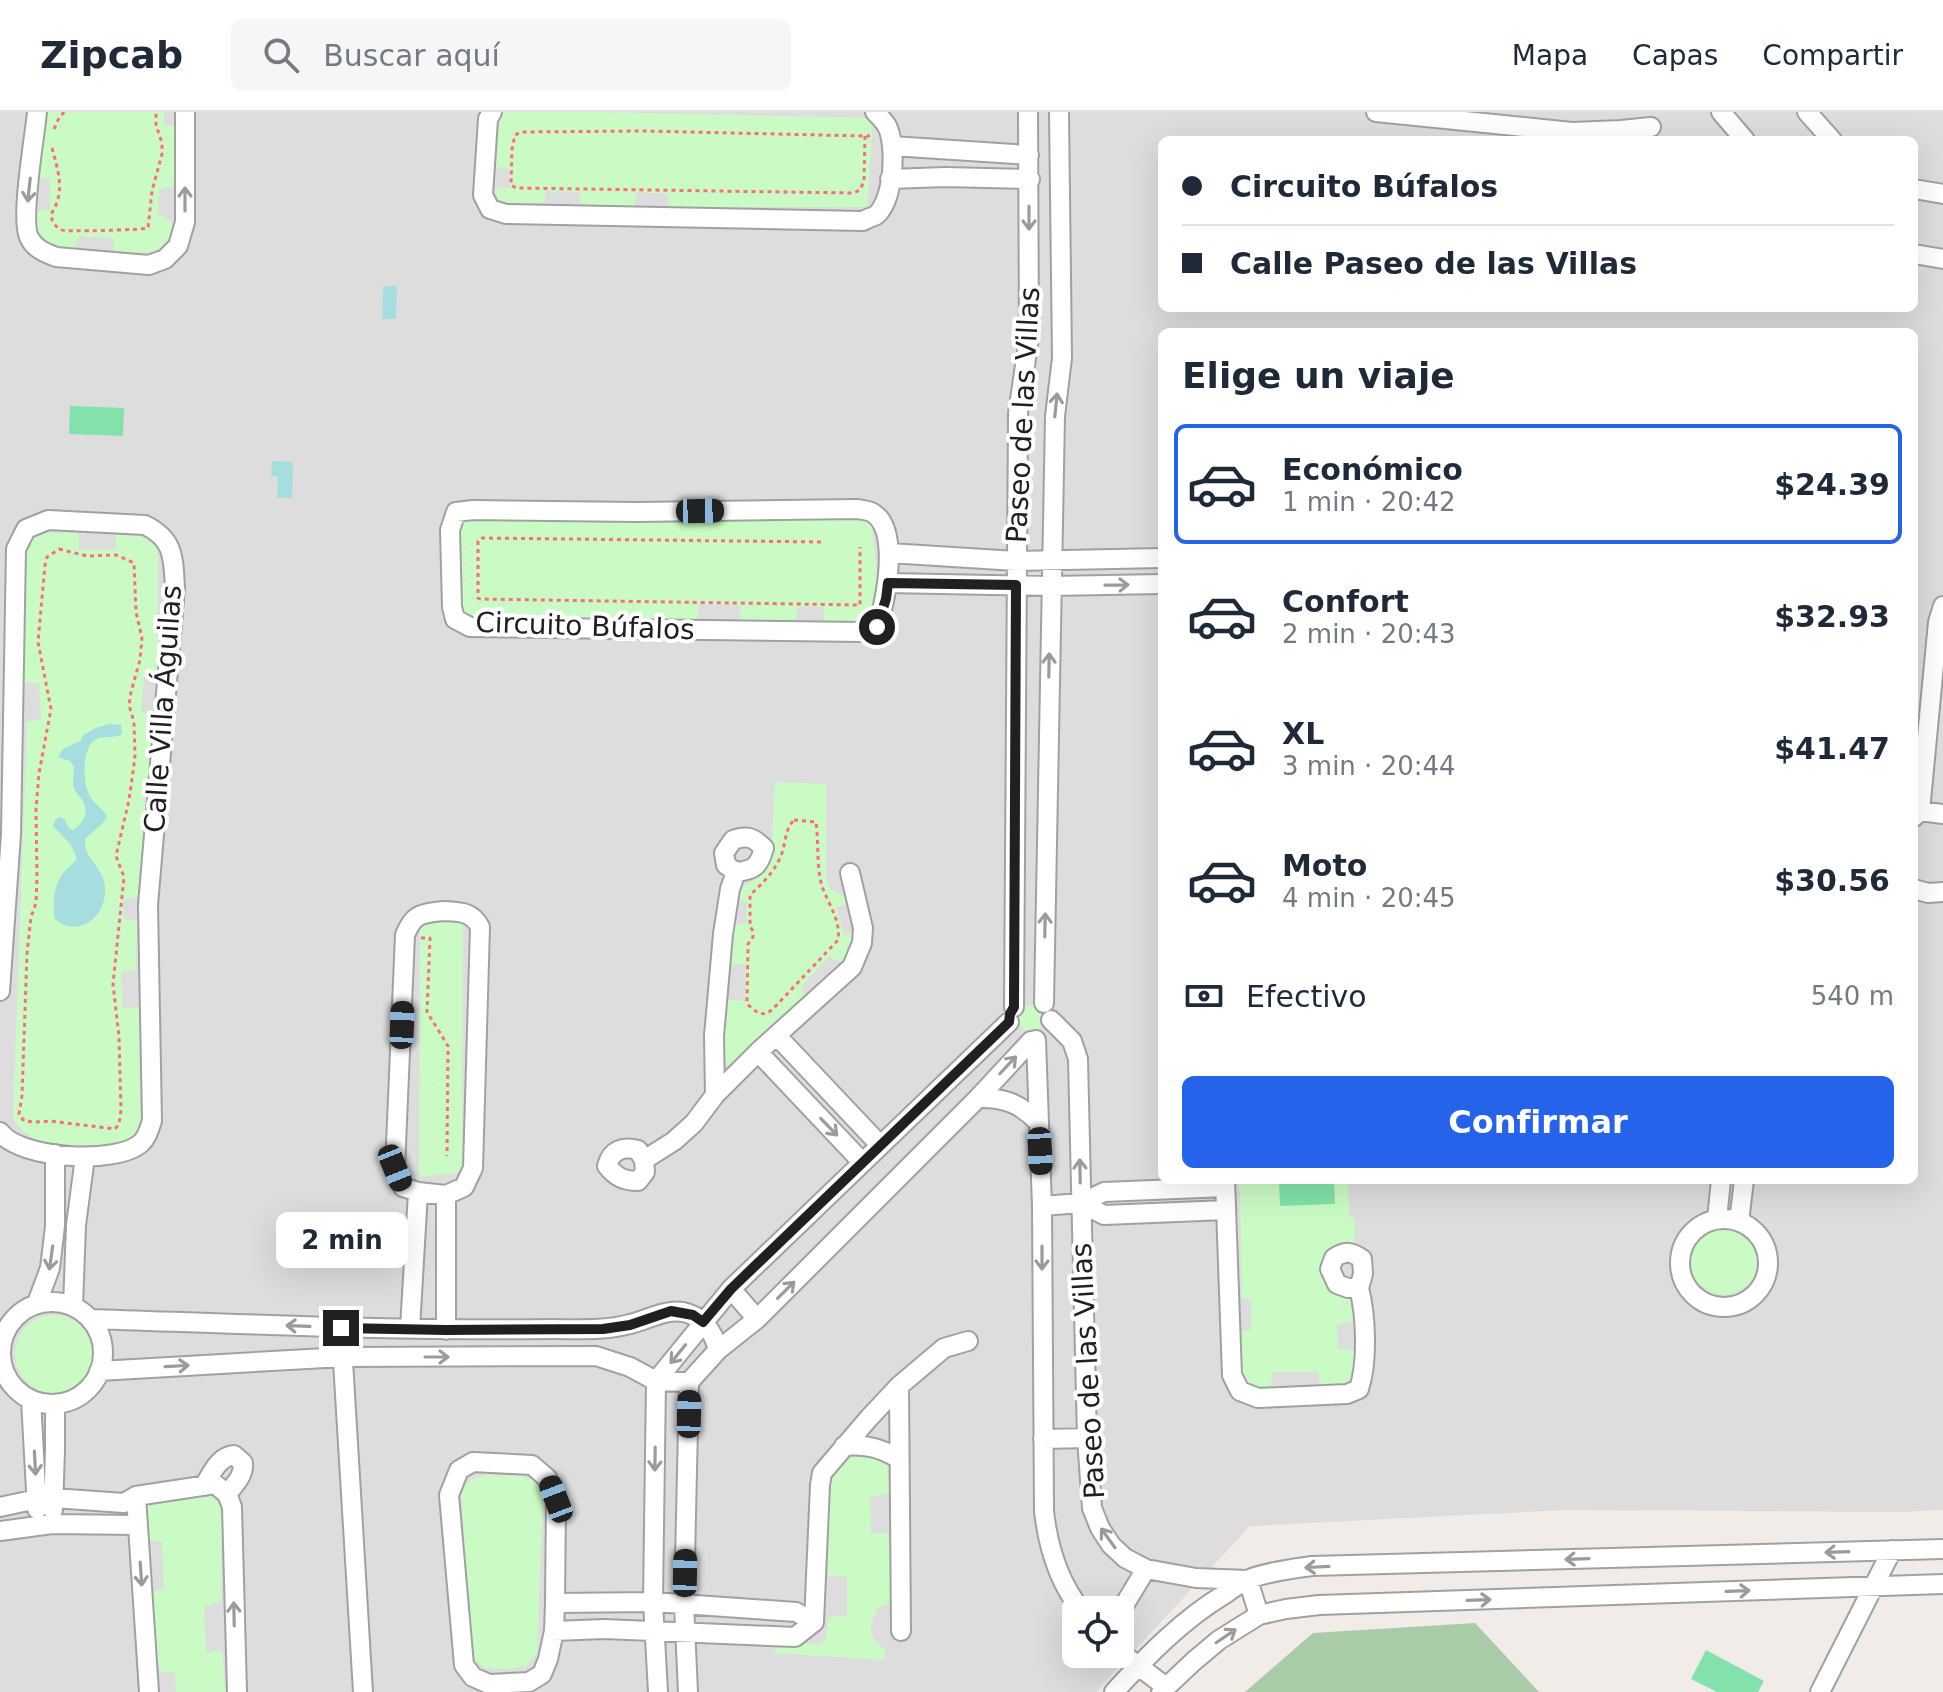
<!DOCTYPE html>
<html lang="es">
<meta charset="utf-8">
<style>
:root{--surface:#fff;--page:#f6f6f7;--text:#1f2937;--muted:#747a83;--line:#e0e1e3;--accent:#2563eb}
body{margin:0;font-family:"DejaVu Sans",sans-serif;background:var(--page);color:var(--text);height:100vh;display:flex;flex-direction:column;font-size:30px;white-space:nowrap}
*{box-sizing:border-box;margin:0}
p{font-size:26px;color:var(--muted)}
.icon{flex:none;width:44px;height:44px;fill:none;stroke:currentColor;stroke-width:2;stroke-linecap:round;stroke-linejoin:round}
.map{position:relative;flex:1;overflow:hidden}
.drawer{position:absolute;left:1158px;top:216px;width:760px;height:856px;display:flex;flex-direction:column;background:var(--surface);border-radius:12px;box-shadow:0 8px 32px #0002}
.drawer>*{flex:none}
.hud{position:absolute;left:1158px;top:24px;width:760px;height:176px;border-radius:12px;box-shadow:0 8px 32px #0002;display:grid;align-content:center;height:176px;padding:0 24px;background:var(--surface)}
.controls{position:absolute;left:1062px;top:1484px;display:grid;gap:16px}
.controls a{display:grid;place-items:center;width:72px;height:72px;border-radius:12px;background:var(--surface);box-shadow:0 8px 32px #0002;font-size:40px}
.end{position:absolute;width:36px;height:36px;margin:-18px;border:10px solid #202020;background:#fff;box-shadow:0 0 0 4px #fff}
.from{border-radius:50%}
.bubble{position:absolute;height:56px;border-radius:12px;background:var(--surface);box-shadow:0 8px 32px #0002;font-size:26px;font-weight:800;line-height:56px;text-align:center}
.car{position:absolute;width:24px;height:48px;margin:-24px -12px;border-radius:10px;box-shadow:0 0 6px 2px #0007;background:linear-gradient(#222 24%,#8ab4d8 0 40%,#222 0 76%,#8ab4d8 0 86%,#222 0)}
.hud b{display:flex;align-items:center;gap:28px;height:76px;font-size:30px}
.hud b+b{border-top:2px solid var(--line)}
.hud i{width:20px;height:20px;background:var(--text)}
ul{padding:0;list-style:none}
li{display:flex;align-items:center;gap:24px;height:120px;margin:0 16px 12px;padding:0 8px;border:4px solid transparent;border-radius:12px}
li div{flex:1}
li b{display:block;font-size:30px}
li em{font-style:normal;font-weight:800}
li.on{border-color:var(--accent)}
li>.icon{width:72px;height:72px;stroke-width:1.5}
h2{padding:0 24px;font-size:36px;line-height:96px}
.pay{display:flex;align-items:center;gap:20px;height:88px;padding:0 24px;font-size:30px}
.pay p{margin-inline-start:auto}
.primary-button{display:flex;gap:16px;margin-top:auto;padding:16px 24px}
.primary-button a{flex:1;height:92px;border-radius:12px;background:var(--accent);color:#fff;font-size:32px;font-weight:800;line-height:92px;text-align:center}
header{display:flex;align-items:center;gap:48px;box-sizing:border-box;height:112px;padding:0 40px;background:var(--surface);border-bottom:2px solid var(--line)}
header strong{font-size:38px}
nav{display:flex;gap:44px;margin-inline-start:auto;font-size:28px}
.search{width:560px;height:72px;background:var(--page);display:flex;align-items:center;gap:20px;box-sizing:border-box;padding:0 28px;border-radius:12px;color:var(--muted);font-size:30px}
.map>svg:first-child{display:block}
</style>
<header>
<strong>Zipcab</strong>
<div class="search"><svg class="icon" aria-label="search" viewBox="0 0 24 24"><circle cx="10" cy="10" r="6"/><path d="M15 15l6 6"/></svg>Buscar aquí</div>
<nav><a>Mapa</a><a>Capas</a><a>Compartir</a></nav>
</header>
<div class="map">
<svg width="1943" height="1580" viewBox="0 0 1943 1580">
<rect width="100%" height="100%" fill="#f1ece7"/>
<!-- residential -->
<path fill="#deddde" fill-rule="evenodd" d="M0 0H1943V1398L1901 1400 1563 1398 1250 1414 1096 1580H0ZM1162 28H1914V196H1162ZM1162 220H1914V1068H1162ZM1076 1498H1120V1542H1076Z"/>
<!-- cemetery -->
<path fill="#a9cba7" d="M1475 1511 1539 1580H1245L1313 1521Z"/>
<!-- park -->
<path fill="#cafbc4" d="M44 0H164V13L178 14 173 75 159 77 158 102C168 107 175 109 172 121 165 147 135 140 114 140V126L79 124 74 139 46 136C36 124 35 115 36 100L50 97V66L38 67Z
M500 0H598L873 6 867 95H669L668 82 636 80 634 97 581 95 580 80 546 79 544 93 502 92 495 85 494 77 510 76 509 56H496Z
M463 406H871L879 482 871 509 824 511V495H797L796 510 741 509 740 493 699 492 697 509 469 506 463 503 457 488 460 411Z
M37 421H79V438H116V422C132 423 149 423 158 438L157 563 144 564 141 600 154 602 138 784 123 789 124 807 137 809 136 858 121 861 123 896 139 895 141 1016 138 1024 131 1030C95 1033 33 1045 13 1006L27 610 41 608 39 571H24L23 464 26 430 29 425Z
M775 670 826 672V768L830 777 848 786V792L836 795 844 823 857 820 844 852 829 844 801 875 808 888 737 953C729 954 725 952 719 947L727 888 746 889 745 852H730L733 813 746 811 747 789H736V777C757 771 779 751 772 728Z
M433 809 463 810 462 1060 419 1065 420 817Z
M1018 906a13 13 0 1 1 26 0a13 13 0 1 1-26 0Z
M1237 1068H1348L1349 1105 1355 1106 1354 1131C1348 1132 1341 1131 1336 1134 1319 1141 1316 1166 1331 1177 1337 1182 1347 1184 1354 1188L1355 1206 1352 1210 1337 1213 1338 1237 1354 1238 1357 1243 1352 1274 1320 1275 1318 1260H1272L1271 1277H1253L1242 1273 1239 1249 1240 1219 1251 1218V1188L1242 1186 1240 1080Z
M1691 1150a33 33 0 1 1 66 0a33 33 0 1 1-66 0Z
M15 1242a39 39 0 1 1 78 0a39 39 0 1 1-78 0Z
M855 1342 878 1343 887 1351 889 1381 870 1385 871 1421H888L893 1482 890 1491 877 1496C870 1515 866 1523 885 1537L884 1548 775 1541 776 1531 820 1532 826 1526 829 1505 847 1504V1464H828L829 1375 837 1355Z
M485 1363 520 1364 535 1369 543 1382 537 1541 526 1554 506 1557 485 1556 473 1546 461 1383 468 1369Z
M205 1381C213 1385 221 1391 222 1401L221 1489 204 1495 206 1541 219 1538 223 1541 225 1580H176L175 1560 161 1561 157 1556 151 1479 164 1478 162 1429H146L144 1396 147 1390Z"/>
<!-- pitch -->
<path fill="#83e2ab" d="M70 294 124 296 123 324 69 322Z
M1279 1068H1334L1335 1092 1280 1094Z
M1706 1538 1764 1569 1758 1580H1717L1691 1567Z"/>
<!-- water -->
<path fill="#a6dedf" d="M383 174H397L396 207H382Z
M272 349 293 350 292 386H277L278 365 271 364Z
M110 612 121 613 122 622C114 627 106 623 97 627 81 633 82 674 91 686 96 693 103 696 107 705L103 711 85 727C84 742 93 748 100 760 111 779 104 804 83 813 73 817 63 814 55 807 52 793 54 772 63 761 68 756 73 752 77 747L71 733 53 714 56 707 60 705 64 707 69 716 73 718C84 711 90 700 82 688 79 683 76 682 74 676 72 670 74 662 74 655L70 649 58 645 63 637 81 629 82 624 95 616Z"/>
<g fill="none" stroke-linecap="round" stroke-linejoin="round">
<defs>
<path id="minor" d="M37 0C35 24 19 111 30 127 35 137 46 141 56 145L149 153 165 147 178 134 185 110V0
M492 0 488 7 483 83 490 97 506 102 863 109C864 108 874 104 875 104 894 90 897 33 887 14 884 9 879 4 875 0
M1376 0 1572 20 1621 18 1651 15
M1721 0 1745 28
M1807 0 1832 28
M892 34 1029 43
M890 67 945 65 1030 67
M1914 77 1943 82
M1914 142 1943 147
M858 397C862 398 867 398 871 400 901 414 886 490 877 515L864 520 470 515 455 507 452 495 450 418 456 400 473 398 637 400Z
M889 441 1016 449 1162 446
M888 471 1050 474 1162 472
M1920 699 1938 510 1943 494
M1914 705 1920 699 1943 702
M1914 777 1928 781 1943 780
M443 799C459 800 472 799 480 815L473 1056 464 1075 446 1083 418 1080 403 1075 395 1056 405 823C414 801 421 802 443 799Z
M0 879 11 722 16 437 26 417 48 408 145 413C175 428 173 446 175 476L148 793 152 1009C149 1017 147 1026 141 1031 117 1053 19 1047 0 1020
M1044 891 1055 304 1062 246 1059 0
M1014 895 1018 301 1029 226 1028 0
M1051 908 1072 929 1078 947 1087 1326 1092 1396 1100 1416 1111 1433 1125 1446 1146 1457 1196 1466 1248 1468 1259 1503
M777 924 880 1033
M1036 928 1042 1094 1044 1399C1048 1435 1058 1469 1081 1498
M758 940 862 1050
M715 983 714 924 723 822 730 777 736 760C755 758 759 754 764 736 753 725 747 723 733 728L724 741 726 753 736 760
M978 986C1004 985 1021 992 1039 1011
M644 1048 645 1060 638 1069C624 1069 616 1065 607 1054 611 1038 623 1034 638 1038L644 1048 674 1029 694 1011 715 983 758 940 852 855 862 831 863 816 850 761
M1225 1068 1232 1263 1240 1279 1258 1286 1347 1282 1359 1277C1368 1250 1366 1203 1359 1176H1348L1337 1172 1330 1157 1334 1146C1345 1139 1351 1139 1362 1147L1363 1162 1359 1176
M1081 1091 1104 1103 1226 1098
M1042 1094 1081 1091 1104 1080 1225 1075
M1680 1151a44 44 0 1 1 88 0a44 44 0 1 1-88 0Z
M1717 1107 1721 1068
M1739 1110 1744 1068
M731 1177 757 1207
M1 1241a51 51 0 1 1 102 0a51 51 0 1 1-102 0Z
M37 1191 50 1156 55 1114V1042
M73 1194 76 1113 85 1045
M90 1207C244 1212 398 1219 552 1217 578 1217 605 1219 630 1212 647 1208 665 1197 683 1200 703 1204 713 1219 718 1238
M341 1216 363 1580
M410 1217 418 1080
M446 1218V1083
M99 1259 343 1245 596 1244 630 1255 656 1269 689 1270
M689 1270 718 1238 757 1207 978 986 1031 929
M899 1274 901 1519
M31 1288 37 1397
M1043 1327 1087 1326
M844 1334C866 1332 881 1336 899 1347
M473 1350 532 1353 547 1366 556 1387 555 1491 554 1519 548 1547 542 1562 529 1570 489 1572 473 1565 464 1553 449 1383 459 1358Z
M204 1374C212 1361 218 1345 234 1343L243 1351C244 1364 235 1372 227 1382
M136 1384 149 1580
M0 1395 37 1387 53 1386 124 1391 136 1384 215 1372 227 1382 232 1395 237 1580
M53 1398 55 1339V1292
M0 1419 52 1412 137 1413
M555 1491 653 1490 796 1500 814 1510
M1117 1498 1126 1490 1146 1457
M814 1510 820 1373 822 1361 869 1306 899 1274 944 1236 968 1229
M554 1519 604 1517 795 1525 814 1510
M1120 1540 1166 1575
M658 1580 653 1490 656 1269 731 1177 1009 910
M688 1580 684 1493 689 1270
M1114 1580C1147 1544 1183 1507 1225 1482 1233 1476 1242 1470 1252 1466 1272 1459 1291 1457 1312 1454L1943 1437
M1161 1580 1194 1549 1219 1528 1259 1503 1286 1497 1319 1493 1943 1472
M1820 1580 1892 1438"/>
</defs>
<!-- minor casing -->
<use href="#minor" stroke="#a1a1a1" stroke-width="22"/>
<!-- path -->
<path stroke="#fd6c79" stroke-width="3" stroke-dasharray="4 4" stroke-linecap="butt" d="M54 17 59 6 64 0
M865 24 864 69 860 78 853 81 516 76 511 73 512 37 515 23 521 20 644 19 865 24H870
M52 36C58 59 66 80 51 102 52 110 54 114 62 118 66 120 141 118 148 116L152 79 162 42V31L156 13V0
M821 430 482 426 478 429V486L480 487 860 493V435
M59 437 87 444 116 443 134 451 136 500 142 526 140 548 131 580 129 593 134 610 135 644 133 660 129 688 116 744 124 765 113 872 119 925 121 998 119 1012 115 1017 50 1009 36 1010 24 1009 19 1002 22 984 27 841 31 805 36 791 37 765 36 697 39 661 51 597 38 530 45 453 47 445Z
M794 708 816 710C819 731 816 754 822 774 828 792 841 808 838 828L772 898 766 902 758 901 747 892 748 832 753 825V819L750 814V783C762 772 773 761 780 746 786 734 784 718 794 708Z
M421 826H430L427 900 448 934 447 1044"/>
<!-- minor -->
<use href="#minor" stroke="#fff" stroke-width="18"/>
</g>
<!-- one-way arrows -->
<defs><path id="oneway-shaft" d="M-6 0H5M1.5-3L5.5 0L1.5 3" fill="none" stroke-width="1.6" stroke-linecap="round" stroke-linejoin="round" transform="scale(2)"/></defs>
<g stroke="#9b9b9b">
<use href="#oneway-shaft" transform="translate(29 78) rotate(96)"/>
<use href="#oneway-shaft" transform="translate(185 87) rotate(-90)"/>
<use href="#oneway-shaft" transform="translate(1029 106) rotate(90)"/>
<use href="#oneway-shaft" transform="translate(1056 293) rotate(-84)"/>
<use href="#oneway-shaft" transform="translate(1117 473) rotate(-1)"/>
<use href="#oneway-shaft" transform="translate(1049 553) rotate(-89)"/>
<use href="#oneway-shaft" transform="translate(1045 813) rotate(-89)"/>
<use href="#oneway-shaft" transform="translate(1008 953) rotate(-47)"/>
<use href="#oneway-shaft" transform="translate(829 1015) rotate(46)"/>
<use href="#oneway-shaft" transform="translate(1080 1059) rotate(-91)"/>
<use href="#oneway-shaft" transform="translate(51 1146) rotate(98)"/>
<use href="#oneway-shaft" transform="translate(1042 1146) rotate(90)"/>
<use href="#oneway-shaft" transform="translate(786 1178) rotate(-45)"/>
<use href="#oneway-shaft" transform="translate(298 1214) rotate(-178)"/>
<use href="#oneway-shaft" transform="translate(678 1242) rotate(129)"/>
<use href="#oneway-shaft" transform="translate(437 1245)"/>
<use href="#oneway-shaft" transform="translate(177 1254) rotate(-3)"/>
<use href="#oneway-shaft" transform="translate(655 1347) rotate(91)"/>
<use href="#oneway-shaft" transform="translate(35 1351) rotate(87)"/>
<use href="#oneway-shaft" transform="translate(1108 1426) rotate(-126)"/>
<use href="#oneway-shaft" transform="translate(1837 1440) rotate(178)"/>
<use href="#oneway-shaft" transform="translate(1577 1447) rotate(178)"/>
<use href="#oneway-shaft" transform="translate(1317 1455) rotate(177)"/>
<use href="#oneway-shaft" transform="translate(141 1462) rotate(86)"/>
<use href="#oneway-shaft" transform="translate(1738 1479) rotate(-2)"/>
<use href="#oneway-shaft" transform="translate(1479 1488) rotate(-2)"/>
<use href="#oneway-shaft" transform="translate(234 1502) rotate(-91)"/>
<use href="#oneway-shaft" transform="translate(1226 1524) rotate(-34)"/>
</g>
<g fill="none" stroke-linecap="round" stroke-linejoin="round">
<!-- route -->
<path stroke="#202020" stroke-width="10" d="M341 1216 446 1218 603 1217 630 1213 671 1199 693 1203 703 1210 731 1177 1009 910 1010 902 1014 895 1016 473 888 471 886 487 877 515"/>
</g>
<g text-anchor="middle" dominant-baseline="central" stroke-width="8" stroke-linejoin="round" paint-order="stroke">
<!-- street labels -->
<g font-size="28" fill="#202020" stroke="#fff">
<text transform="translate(1023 303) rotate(-87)">Paseo de las Villas</text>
<text transform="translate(585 514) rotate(2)">Circuito Búfalos</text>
<text transform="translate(163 597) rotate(-86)">Calle Villa Águilas</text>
<text transform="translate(1088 1259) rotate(-93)">Paseo de las Villas</text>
</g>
</g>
</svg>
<div class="controls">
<a><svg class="icon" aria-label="locate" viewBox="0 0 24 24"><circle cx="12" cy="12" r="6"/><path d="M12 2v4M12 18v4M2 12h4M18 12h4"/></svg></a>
</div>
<i class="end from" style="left:877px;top:515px"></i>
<i class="end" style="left:341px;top:1216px"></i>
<div class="bubble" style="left:276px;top:1100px;width:132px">2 min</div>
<i class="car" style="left:700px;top:399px;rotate:89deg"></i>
<i class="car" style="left:402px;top:913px;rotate:2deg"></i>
<i class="car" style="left:1040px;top:1039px;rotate:177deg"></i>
<i class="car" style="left:395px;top:1056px;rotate:158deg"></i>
<i class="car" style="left:689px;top:1302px;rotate:1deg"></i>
<i class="car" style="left:556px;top:1387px;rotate:339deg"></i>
<i class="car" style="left:685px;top:1461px;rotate:1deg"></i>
<div class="hud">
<b><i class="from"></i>Circuito Búfalos</b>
<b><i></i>Calle Paseo de las Villas</b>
</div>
<section class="drawer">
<h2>Elige un viaje</h2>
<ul>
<li class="on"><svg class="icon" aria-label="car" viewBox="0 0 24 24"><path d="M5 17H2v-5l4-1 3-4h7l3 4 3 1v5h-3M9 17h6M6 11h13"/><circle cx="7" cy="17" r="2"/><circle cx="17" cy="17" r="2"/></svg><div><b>Económico</b><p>1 min · 20:42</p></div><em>$24.39</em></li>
<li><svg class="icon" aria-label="car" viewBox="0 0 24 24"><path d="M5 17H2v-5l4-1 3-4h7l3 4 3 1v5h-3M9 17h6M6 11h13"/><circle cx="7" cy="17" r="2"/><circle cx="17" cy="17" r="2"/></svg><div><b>Confort</b><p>2 min · 20:43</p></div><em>$32.93</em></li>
<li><svg class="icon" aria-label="car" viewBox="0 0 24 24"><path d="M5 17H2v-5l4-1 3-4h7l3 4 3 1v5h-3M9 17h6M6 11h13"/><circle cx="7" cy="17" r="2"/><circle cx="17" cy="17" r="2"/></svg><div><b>XL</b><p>3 min · 20:44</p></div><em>$41.47</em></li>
<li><svg class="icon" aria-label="car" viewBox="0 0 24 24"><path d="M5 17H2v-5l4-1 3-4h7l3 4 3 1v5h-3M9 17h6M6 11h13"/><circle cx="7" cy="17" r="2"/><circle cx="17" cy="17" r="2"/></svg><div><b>Moto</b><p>4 min · 20:45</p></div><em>$30.56</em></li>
</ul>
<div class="pay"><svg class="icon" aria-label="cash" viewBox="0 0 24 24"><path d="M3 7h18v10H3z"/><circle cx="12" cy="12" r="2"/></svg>Efectivo<p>540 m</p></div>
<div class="primary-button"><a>Confirmar</a></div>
</section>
</div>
